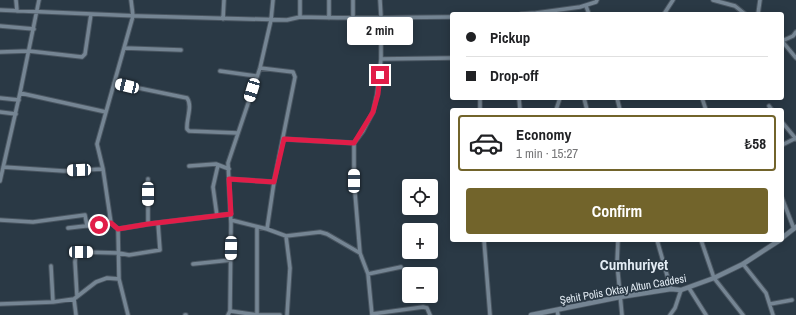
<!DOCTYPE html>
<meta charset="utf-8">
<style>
:root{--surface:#fff;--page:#f2f2f2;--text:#202124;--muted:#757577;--line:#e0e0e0;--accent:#72642b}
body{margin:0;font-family:"Archivo Narrow",sans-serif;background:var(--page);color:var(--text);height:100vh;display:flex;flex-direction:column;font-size:15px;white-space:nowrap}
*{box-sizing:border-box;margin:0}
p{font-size:13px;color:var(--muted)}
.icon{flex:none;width:22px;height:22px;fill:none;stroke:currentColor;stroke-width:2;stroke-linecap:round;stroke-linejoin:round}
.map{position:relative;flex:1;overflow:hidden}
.panel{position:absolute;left:450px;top:108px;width:334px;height:134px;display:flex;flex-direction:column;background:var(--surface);border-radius:4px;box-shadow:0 2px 10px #0003}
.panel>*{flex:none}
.top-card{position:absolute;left:450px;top:12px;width:334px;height:88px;border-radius:4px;box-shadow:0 2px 10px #0003;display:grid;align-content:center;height:88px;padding:0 16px;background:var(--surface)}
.controls{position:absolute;left:402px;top:179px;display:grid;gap:8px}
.controls a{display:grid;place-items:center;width:36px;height:36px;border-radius:4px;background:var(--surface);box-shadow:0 2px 10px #0003;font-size:20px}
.end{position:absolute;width:18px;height:18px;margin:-9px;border:5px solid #e11d48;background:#fff;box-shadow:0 0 0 2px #fff}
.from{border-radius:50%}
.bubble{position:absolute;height:28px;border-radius:4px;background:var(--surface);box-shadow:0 2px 10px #0003;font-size:13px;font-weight:800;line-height:28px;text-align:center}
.car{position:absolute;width:12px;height:24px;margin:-12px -6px;border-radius:5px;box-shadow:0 0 3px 1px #0007;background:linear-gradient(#fff 24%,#345 0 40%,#fff 0 76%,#345 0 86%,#fff 0)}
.top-card b{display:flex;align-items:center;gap:14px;height:38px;font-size:15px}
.top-card b+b{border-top:1px solid var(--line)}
.top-card i{width:10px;height:10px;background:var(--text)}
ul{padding:7px 0 0;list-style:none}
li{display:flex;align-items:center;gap:12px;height:56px;margin:0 8px 6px;padding:0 8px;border:2px solid transparent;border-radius:4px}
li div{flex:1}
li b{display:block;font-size:15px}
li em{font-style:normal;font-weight:800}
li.on{border-color:var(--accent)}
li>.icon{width:36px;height:36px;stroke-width:1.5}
.button{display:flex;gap:8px;margin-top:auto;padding:8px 16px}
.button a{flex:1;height:46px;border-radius:4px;background:var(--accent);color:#fff;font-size:16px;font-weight:800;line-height:46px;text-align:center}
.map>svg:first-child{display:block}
</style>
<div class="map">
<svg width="796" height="315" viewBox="0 0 796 315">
<rect width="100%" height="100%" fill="#2a3945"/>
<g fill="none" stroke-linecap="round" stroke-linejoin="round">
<defs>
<path id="minor" d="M16 0 17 11
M131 0 133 16 97 144 103 169 111 223 118 229 148 224 231 214
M329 0V18
M353 0V17
M713 0 735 6 745 14
M586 6 589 14
M0 10 138 16 287 20 300 17V0
M521 14 536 13
M537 14 536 13 580 7 596 2 597 0
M664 14 673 0
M758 14 760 0
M300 17C351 19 401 17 452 17
M223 19 224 0
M0 26 34 29
M782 41 796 58
M782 41 793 36 796 32
M124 48 181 50
M0 52 29 51 82 57 85 54 91 14
M381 59 452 58
M260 68 293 72 295 77 274 182 267 229
M220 71 256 76
M114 83 187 98C193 106 186 119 187 129L189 131 238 133
M20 93 106 112
M0 98 19 100
M480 98V110
M519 98 520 110
M584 98 587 110
M617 98 620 110
M702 98 706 110
M769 106 772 110
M556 110 560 98
M0 112 16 114
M782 122 796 139
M283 139 354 143
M782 145 796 138
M189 166 216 164 229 169
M3 167 64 171 103 169
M148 179V224
M229 179 274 182
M0 181 20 93 39 0
M782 198 794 229
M217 216 213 187 218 165
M0 220 33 222 85 215 87 226
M231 220 267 229 286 236 320 232 327 234 360 253
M68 228 111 223
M286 236 290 268 287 315
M484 240 490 315
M618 240 617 263 622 315
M657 240 671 289
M701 240 714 278 743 315
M193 264 231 260
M743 264 766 293 773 315
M51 266 53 302
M368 274 401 267
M119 279 128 315
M689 288 706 315
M77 296 75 262 76 253 81 252 119 253 129 255 160 250 158 223
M74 299 76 315
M0 304 53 302 74 299 96 282 107 278 119 279 118 229
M770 304 792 300
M557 310 558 315
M230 311 257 315H280
M372 314 423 307 427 308 430 315
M185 315H186
M228 315 230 311 231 224 228 163 260 68 271 20 273 0
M257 315V227
M372 315 368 274 360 253 354 181V143L363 131 373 112 377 94 381 59V17L380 0
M670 315 675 308 681 290"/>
<path id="tertiary" d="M782 238 796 227
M531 315 620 297 671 289 681 290 714 278 743 264 780 240"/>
</defs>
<!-- minor casing -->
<use href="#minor" stroke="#495560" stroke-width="5.5"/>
<!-- tertiary casing -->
<use href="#tertiary" stroke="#495560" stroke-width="6"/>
<!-- minor -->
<use href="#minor" stroke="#758593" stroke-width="3.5"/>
<!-- tertiary -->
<use href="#tertiary" stroke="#758593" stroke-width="4.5"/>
</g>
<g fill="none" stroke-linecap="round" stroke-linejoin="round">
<!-- route -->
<path stroke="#e11d48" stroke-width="5" d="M99 225 111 223 118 229 148 224 231 214 229 179 274 182 284 139 354 143 373 112 378 94 380 75"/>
</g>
<g text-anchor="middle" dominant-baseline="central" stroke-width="3.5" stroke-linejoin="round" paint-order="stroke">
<!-- street labels -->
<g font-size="11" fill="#e4edf5" stroke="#2a3945">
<text transform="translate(623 289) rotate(-10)">Şehit Polis Oktay Altun Caddesi</text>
</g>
<!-- district labels -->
<g font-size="15" font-weight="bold" fill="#e4edf5" stroke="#2a3945">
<text x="634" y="264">Cumhuriyet</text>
</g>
</g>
</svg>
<div class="controls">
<a><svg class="icon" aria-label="locate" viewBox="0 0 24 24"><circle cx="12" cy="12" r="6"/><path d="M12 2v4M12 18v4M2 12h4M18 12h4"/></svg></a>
<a>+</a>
<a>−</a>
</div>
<i class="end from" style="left:99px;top:225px"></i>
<i class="end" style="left:380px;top:75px"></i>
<div class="bubble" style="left:347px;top:17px;width:66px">2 min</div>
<i class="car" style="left:127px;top:86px;rotate:283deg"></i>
<i class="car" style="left:252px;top:90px;rotate:197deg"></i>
<i class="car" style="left:79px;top:170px;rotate:268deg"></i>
<i class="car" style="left:354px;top:181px;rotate:0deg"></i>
<i class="car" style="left:148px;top:194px;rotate:180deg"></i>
<i class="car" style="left:231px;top:248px;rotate:181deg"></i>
<i class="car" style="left:81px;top:252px;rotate:90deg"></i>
<div class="top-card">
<b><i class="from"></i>Pickup</b>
<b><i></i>Drop-off</b>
</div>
<section class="panel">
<ul>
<li class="on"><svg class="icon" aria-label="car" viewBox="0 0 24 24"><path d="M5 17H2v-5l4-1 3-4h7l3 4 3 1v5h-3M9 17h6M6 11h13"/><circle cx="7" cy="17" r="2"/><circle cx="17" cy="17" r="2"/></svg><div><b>Economy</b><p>1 min · 15:27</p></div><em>₺58</em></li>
</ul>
<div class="button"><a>Confirm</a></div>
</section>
</div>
